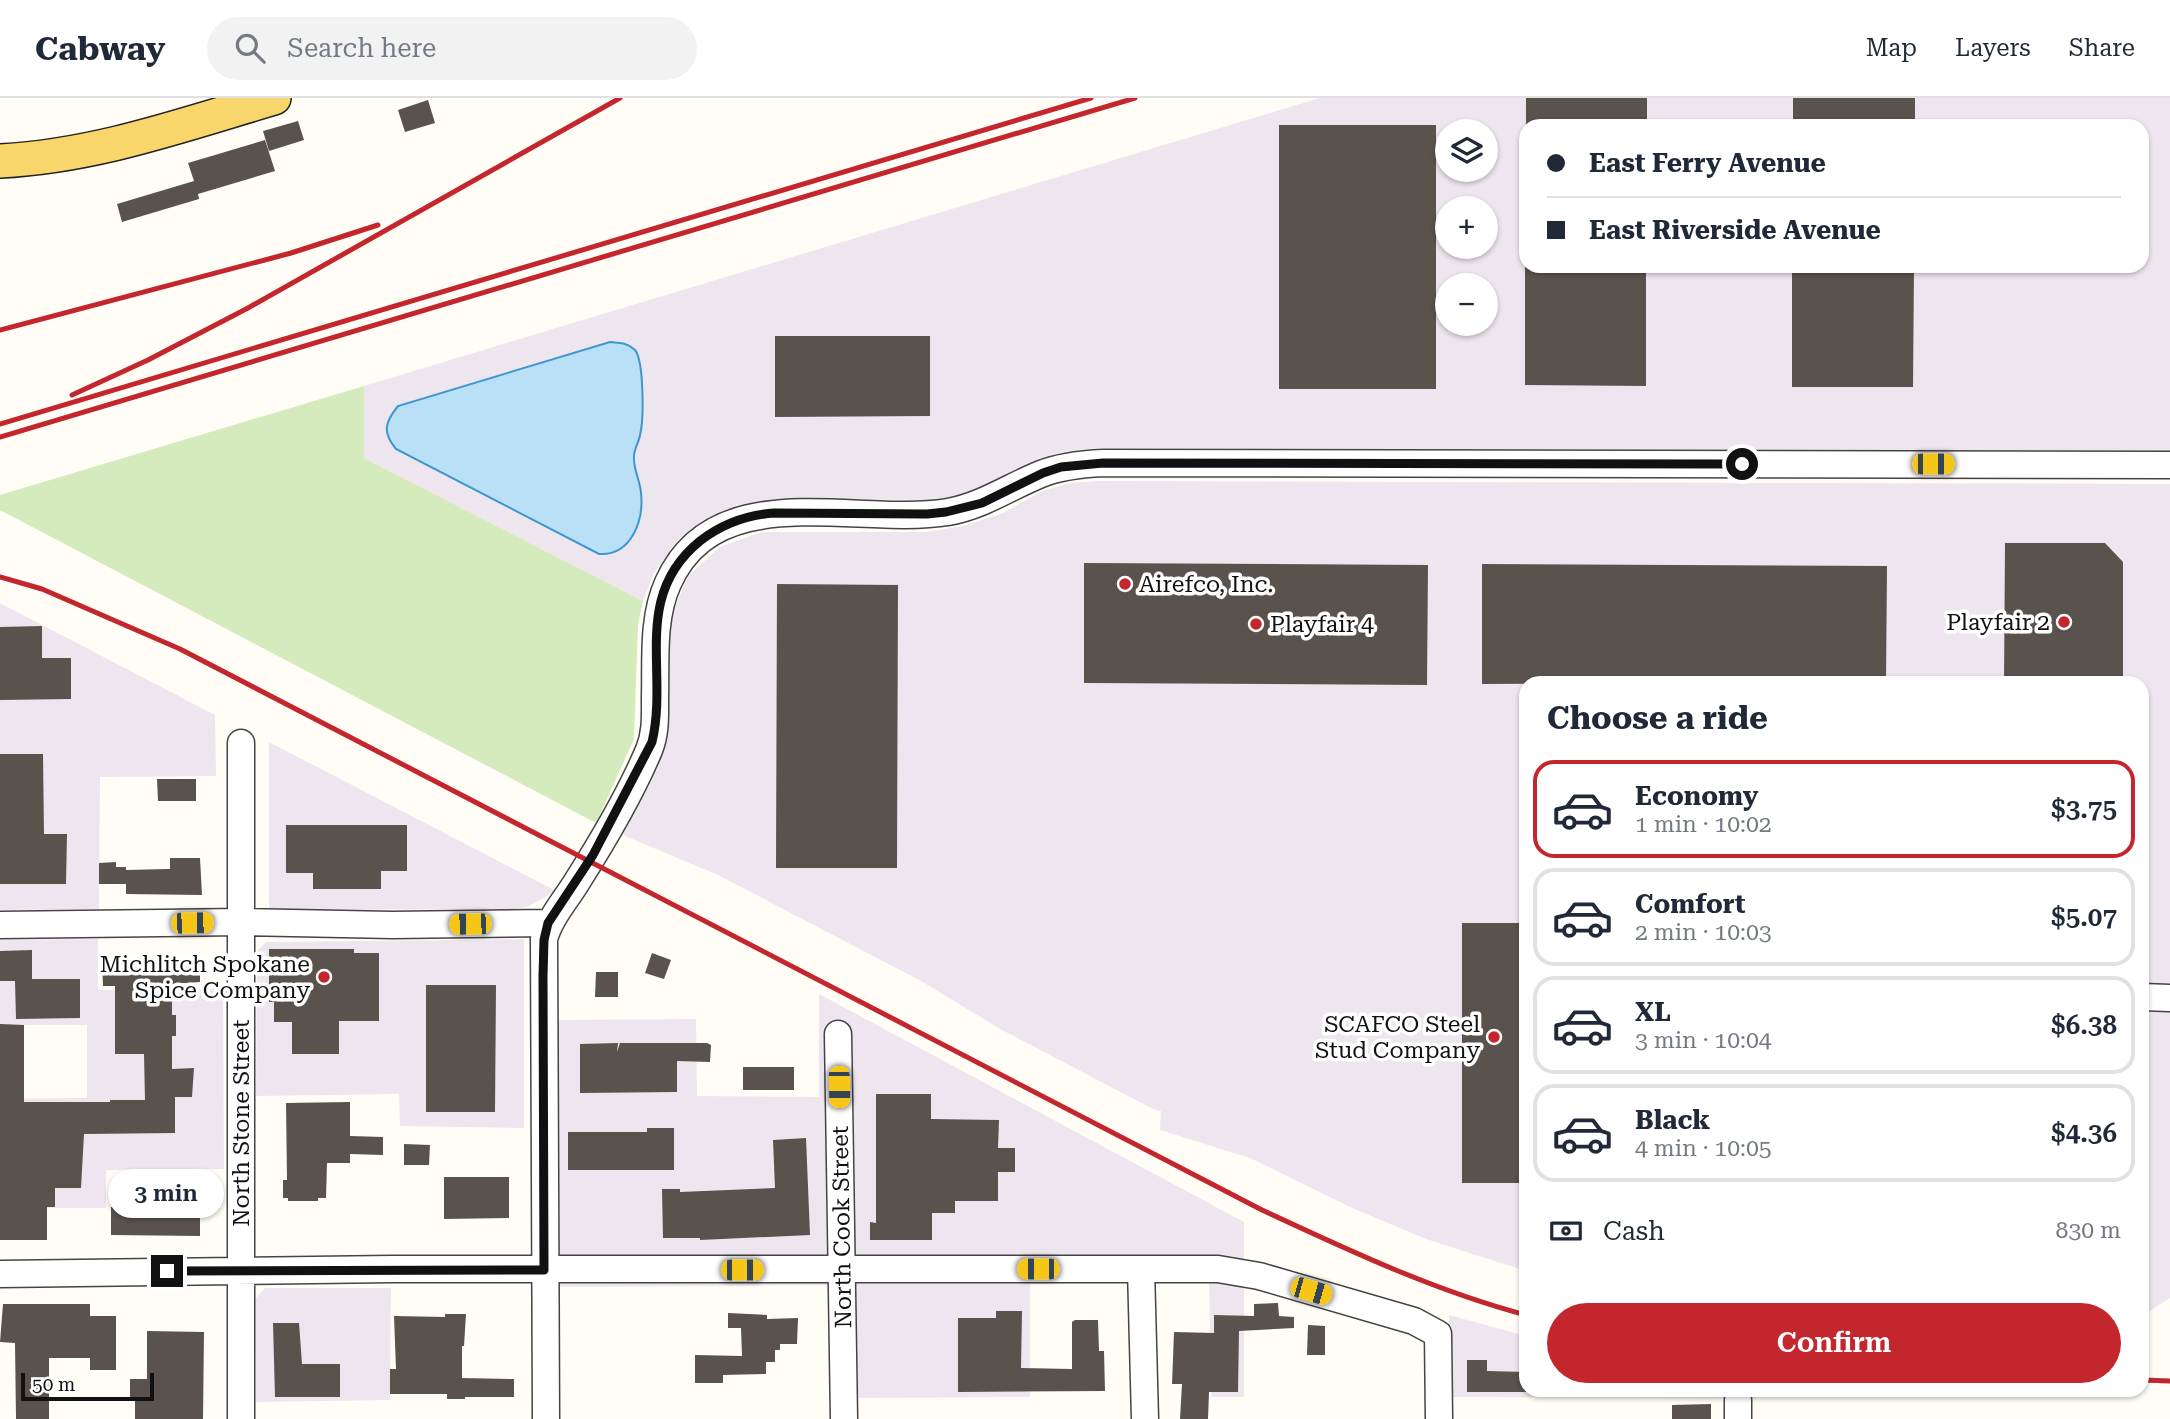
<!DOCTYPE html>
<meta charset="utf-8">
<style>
:root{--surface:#fff;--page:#f2f2f3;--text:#1f2937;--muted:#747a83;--line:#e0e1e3;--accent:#c4262e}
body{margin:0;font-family:"Roboto Serif",serif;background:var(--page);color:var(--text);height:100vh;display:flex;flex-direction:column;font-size:26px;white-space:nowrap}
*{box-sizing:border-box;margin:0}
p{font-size:23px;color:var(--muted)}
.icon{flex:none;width:38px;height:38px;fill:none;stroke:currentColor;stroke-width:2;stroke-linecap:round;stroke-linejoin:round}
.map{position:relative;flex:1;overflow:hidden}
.sheet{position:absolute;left:1519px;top:578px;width:630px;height:721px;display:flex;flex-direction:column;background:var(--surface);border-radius:21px;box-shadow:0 2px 5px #0004}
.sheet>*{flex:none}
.hud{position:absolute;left:1519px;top:21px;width:630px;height:154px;border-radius:21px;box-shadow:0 2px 5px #0004;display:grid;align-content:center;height:154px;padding:0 28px;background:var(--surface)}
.controls{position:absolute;left:1435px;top:21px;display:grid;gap:14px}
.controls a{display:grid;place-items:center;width:63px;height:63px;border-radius:50%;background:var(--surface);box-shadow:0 2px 5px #0004;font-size:35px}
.scale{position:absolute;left:21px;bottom:18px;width:133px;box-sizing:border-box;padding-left:7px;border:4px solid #111;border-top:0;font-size:19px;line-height:24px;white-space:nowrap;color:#111;-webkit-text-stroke:5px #fff;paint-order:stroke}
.end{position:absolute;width:32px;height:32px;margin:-16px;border:9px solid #111;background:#fff;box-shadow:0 0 0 4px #fff}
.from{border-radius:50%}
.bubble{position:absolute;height:49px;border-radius:24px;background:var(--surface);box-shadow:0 2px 5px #0004;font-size:23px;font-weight:600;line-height:49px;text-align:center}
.car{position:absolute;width:21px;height:42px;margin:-21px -10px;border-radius:9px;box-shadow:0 0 5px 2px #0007;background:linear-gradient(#f5c518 24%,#345 0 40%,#f5c518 0 76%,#345 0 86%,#f5c518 0)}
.hud b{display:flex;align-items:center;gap:24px;height:66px;font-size:26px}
.hud b+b{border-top:2px solid var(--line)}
.hud i{width:18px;height:18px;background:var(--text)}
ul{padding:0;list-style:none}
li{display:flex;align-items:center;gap:21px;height:98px;margin:0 14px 10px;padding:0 14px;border:4px solid var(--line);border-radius:21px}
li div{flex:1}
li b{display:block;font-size:26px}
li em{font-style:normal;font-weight:600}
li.active{border-color:var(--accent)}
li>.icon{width:63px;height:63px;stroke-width:1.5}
h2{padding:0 28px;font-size:32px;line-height:84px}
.pay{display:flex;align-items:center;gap:18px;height:77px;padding:0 28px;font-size:26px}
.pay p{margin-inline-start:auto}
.action{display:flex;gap:14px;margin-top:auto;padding:14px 28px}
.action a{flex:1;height:80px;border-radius:42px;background:var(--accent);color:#fff;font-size:28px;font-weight:600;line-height:80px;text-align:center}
header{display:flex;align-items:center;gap:42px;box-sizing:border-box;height:98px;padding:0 35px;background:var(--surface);border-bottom:2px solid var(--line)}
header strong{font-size:33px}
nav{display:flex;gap:38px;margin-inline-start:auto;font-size:24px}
.search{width:490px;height:63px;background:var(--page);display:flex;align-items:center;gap:18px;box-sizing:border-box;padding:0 24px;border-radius:38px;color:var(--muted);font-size:26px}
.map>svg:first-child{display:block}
</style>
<header>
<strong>Cabway</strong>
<div class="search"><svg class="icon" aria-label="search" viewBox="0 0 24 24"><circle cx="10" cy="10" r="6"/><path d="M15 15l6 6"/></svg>Search here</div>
<nav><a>Map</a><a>Layers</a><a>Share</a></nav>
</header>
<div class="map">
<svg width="2170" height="1321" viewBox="0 0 2170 1321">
<rect width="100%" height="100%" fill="#fffdf5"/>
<!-- industrial -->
<path fill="#eee6ef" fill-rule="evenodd" d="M1320 0H2170V354L1096 350 1068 353 1041 360 988 388 961 397 933 402 778 401 737 407 703 422 675 445 654 475 643 503 364 360V288ZM1526 28H2142V168H1526ZM1447 33H1486V72H1447ZM1447 110H1486V149H1447ZM1447 187H1486V226H1447Z
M1097 383 2170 386V1200L2142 1218V584H1526V1173L1426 1141 1350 1109 1250 1060 1160 1032 1161 1013 1153 1011 1002 932 921 883 718 777 618 735 661 658 667 622 670 520 689 477 720 449 762 434H926L963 428 1003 415 1042 393 1070 385Z
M0 505 215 617 216 678 100 679 99 811 0 812Z
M269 644 556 793 527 809 513 811 269 812Z
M98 841V892L223 891 224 1071 106 1072V1110H0V1001L87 1000V927H0V842Z
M524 841V1030L400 1028 399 996 256 998 257 853 266 844Z
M819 896 1244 1124V1299H1211L1209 1183 1030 1185V1299L854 1300V1187L555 1189 554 922 696 921 697 998 819 999Z
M265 1190H391L390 1302 256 1304 255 1201Z
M1449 1217 1526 1238V1292H1728L1759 1300 1449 1299Z"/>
<!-- green -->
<path fill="#d5ebbd" d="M364 288V360L643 503 638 526 634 641 596 725 0 412V397Z"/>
<!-- water -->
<path fill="#b9e0f7" stroke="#3f96cf" stroke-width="2" d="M610 244C620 245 628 245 635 252 644 263 644 322 640 337 639 344 634 351 634 358 633 371 640 382 641 395 644 423 631 458 599 456L396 351C382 334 385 324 398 308Z"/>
<!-- building -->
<path fill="#5a524d" d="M1526 0H1647V28H1526Z
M1793 0H1915V28H1793Z
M428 2 435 25 405 34 398 12Z
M298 23 304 42 269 53 263 33Z
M1279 27H1436V291H1279Z
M265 42 275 73 198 96 199 101 122 124 117 106 194 83 188 65Z
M1525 168H1646V288L1525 287Z
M1792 168H1914L1913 289H1792Z
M775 238H930V318L775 319Z
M2005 445H2105L2123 464V584H2004Z
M1084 465 1428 467 1427 587 1084 585Z
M1482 466 1887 468 1886 584 1482 586Z
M777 486 898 487 897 770H776Z
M42 528V560H71V601L0 602V529Z
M0 656H43L44 736H67L66 786H0Z
M157 681H196V703H158Z
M286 727H407V773H381V791H313V775H286Z
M170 760H200L202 797 126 796V786H99V765L116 764V769H126V772L167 771H170Z
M1462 825H1526V1085H1462Z
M269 851H354V855H379V923H339V956H292V924H274V904H269Z
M32 852V881H80V920L16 921 15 883H0V853Z
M652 855 671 862 664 881 645 875Z
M158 860H195V862H200V884L172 886V917H176V938H172V971L194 970 192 999H175V1035L84 1036 81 1090H55V1109H47V1142H0V926L24 927V1004H110V1002H145L144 956H115V888H103L102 863H158Z
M596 874H618V899H595Z
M426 887H496L495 1014H426Z
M618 945 617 954 620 945H707L711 947 710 964 677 963V994L580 995V946Z
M743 969H794V992H743Z
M876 996H931V1021L999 1022 998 1050H1015V1074H998V1103H955V1115H932V1142H870V1124L876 1125Z
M350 1004V1038L383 1039V1057L350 1056V1065H327L326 1100H318V1103H288V1100H283V1082H287L286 1005Z
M647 1030H674V1072H568V1034H647Z
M806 1040 810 1137 700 1142V1140H663L662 1091H680V1094L775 1090 773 1042Z
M404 1046 430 1047 429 1067H404Z
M138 1073H196V1091H212V1108H200V1138L111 1137V1109H138Z
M444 1079H509V1120L444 1121Z
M1278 1205 1279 1218 1294 1219V1230L1239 1233 1238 1294H1209L1208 1321H1180L1182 1286H1172L1174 1234 1214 1235V1217L1254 1218V1206Z
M3 1206H90V1218H116V1272H90V1260H49V1321H16L15 1245 0 1244Z
M996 1213H1022L1021 1270 1072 1271V1224L1075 1222H1098L1099 1253H1104L1105 1293 958 1294V1220H996Z
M728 1215 767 1217V1221L798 1220 797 1246H780V1252H775V1264H766V1276L723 1277V1285H695V1257L742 1258 741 1230H728Z
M445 1216H466L464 1248H462V1280L514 1281V1299H465V1301H447V1296H390V1271H396L394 1218 445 1219Z
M273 1225H299L302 1266H340V1299H275Z
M1308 1227 1325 1228V1257H1307Z
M147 1233 204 1234 203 1321H135V1302H130V1281H147Z
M1467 1262H1487V1273L1526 1274V1294H1467Z
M1711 1306V1321H1672V1307Z"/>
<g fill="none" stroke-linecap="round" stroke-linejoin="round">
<defs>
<path id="minor" d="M0 827 242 824 392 827 548 825
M2142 899 2170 900
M838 936 844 1321
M1141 1171 1145 1321
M0 1176 392 1171H1218L1259 1178 1414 1223 1438 1236 1439 1321
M1738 1302V1321
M241 1321V645
M546 1321 544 841C550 819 566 802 578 782 604 741 630 697 649 652 656 635 655 618 655 600 656 562 652 520 668 485 716 377 857 429 948 414 982 408 1009 389 1041 376 1061 368 1082 366 1103 365L2170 367"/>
<path id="major" d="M0 63C96 58 182 27 274 0"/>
</defs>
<!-- minor casing -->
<use href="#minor" stroke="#444" stroke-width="29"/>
<!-- major casing -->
<use href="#major" stroke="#222" stroke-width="36"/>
<!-- minor -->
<use href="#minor" stroke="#fff" stroke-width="26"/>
<!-- major -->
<use href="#major" stroke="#f9d66b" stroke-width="33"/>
<!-- rail -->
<path stroke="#c4262e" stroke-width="5" d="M0 232 291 155 378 127
M72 297 148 262 248 210 620 0
M0 326 1091 0
M0 339 1135 0
M0 479 42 491 180 551 1262 1112C1348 1152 1435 1193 1526 1217
M2142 1282 2170 1283"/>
</g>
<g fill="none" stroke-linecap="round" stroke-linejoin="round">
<!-- route -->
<path stroke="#111" stroke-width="9" d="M167 1173 544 1172 543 878 544 842 548 825 593 757 652 644C669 573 631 499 700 443 722 426 746 417 774 415L927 416 946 414 982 405 1043 375 1061 369 1103 365 1742 366"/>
</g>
<!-- markers -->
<g fill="#c4262e" stroke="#fff" stroke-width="2.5">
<circle cx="1125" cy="486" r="7"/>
<circle cx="2064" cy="524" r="7"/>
<circle cx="1256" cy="526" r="7"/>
<circle cx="324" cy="879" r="7"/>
<circle cx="1494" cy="939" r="7"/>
</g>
<g text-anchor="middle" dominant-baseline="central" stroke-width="7" stroke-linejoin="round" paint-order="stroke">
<!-- poi labels -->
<g font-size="23" fill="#111" stroke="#fff" text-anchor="end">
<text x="1139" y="486" text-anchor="start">Airefco, Inc.</text>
<text x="2050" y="524">Playfair 2</text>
<text x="1270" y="526" text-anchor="start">Playfair 4</text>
<text x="310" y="866">Michlitch Spokane<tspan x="310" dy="26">Spice Company</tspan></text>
<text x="1480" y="926">SCAFCO Steel<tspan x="1480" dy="26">Stud Company</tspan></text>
</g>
<!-- street labels -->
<g font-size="23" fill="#111" stroke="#fff">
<text transform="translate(241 1025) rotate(-90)">North Stone Street</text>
<text transform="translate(842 1129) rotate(-91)">North Cook Street</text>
</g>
</g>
</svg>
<div class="controls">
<a><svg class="icon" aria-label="layers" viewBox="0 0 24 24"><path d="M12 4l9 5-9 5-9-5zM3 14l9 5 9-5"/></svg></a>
<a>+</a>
<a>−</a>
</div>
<div class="scale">50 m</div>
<i class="end from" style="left:1742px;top:366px"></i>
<i class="end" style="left:167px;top:1173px"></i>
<div class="bubble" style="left:108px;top:1071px;width:116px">3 min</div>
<i class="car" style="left:1933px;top:366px;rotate:90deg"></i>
<i class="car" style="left:192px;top:825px;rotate:89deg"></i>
<i class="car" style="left:470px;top:826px;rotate:269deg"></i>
<i class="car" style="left:839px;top:989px;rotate:179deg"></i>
<i class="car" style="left:1038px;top:1171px;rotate:270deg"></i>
<i class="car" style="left:742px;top:1172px;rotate:90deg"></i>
<i class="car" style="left:1311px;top:1193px;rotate:106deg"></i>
<div class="hud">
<b><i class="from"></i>East Ferry Avenue</b>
<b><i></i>East Riverside Avenue</b>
</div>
<section class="sheet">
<h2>Choose a ride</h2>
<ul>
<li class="active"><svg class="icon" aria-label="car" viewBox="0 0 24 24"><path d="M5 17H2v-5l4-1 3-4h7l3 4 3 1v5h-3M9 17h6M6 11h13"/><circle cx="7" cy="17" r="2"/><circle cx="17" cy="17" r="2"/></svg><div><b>Economy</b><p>1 min · 10:02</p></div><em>$3.75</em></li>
<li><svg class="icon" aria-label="car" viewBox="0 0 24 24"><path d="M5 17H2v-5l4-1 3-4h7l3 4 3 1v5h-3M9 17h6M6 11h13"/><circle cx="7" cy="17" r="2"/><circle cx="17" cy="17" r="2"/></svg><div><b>Comfort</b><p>2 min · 10:03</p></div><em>$5.07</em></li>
<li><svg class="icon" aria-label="car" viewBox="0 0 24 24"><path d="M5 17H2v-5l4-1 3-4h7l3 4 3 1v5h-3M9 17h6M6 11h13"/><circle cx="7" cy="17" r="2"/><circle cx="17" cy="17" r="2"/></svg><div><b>XL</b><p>3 min · 10:04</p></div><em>$6.38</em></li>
<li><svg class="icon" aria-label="car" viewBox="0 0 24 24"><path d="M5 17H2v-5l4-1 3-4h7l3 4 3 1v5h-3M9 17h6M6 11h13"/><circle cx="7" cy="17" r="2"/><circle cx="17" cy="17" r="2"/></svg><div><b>Black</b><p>4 min · 10:05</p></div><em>$4.36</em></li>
</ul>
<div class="pay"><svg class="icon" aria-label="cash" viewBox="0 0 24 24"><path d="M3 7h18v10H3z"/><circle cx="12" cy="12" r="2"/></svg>Cash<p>830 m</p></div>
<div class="action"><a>Confirm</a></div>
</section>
</div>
